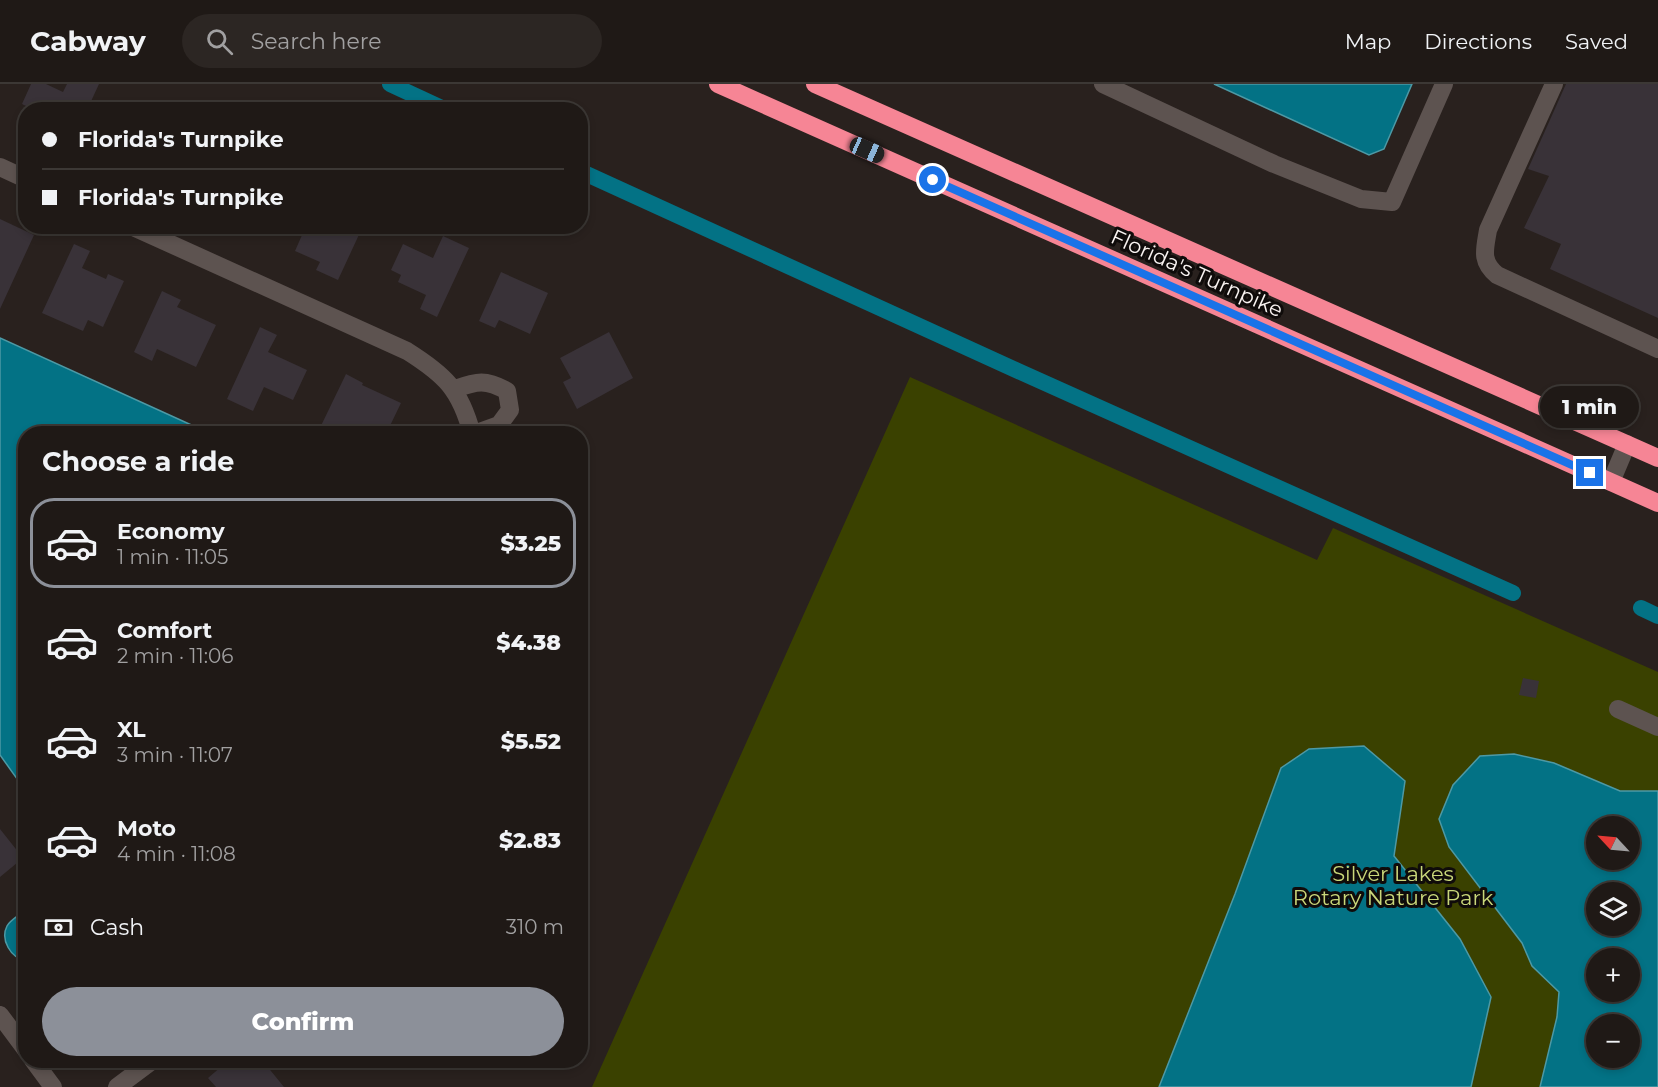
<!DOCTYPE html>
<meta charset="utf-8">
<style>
:root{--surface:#1f1916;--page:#2c2623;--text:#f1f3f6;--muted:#a1a0a1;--line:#3c3835;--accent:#8c9099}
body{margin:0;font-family:Montserrat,sans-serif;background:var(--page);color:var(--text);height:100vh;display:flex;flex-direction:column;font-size:22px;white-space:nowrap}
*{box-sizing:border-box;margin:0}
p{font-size:20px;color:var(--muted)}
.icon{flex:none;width:33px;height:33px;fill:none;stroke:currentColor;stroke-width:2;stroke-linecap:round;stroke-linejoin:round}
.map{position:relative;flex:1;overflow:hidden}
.drawer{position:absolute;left:18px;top:342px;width:570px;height:642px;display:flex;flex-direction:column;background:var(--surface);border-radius:24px;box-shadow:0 3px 9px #0003,0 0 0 2px var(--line)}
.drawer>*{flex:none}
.top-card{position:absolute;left:18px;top:18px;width:570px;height:132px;border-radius:24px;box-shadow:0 3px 9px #0003,0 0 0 2px var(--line);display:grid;align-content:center;height:132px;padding:0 24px;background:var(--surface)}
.needle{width:39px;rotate:296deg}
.controls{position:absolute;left:1586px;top:732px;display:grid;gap:12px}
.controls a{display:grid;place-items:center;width:54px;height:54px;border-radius:50%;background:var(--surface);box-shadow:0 3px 9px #0003,0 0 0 2px var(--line);font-size:30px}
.end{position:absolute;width:27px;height:27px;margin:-14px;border:8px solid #1a73e8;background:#fff;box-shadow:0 0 0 3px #fff}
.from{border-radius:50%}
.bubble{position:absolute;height:42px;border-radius:21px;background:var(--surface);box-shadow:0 3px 9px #0003,0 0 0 2px var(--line);font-size:20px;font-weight:800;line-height:42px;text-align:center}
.car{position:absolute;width:18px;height:36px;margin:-18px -9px;border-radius:8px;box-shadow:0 0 4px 2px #0007;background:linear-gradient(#222 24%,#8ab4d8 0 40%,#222 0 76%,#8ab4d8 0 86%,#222 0)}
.top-card b{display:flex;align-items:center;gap:21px;height:57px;font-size:22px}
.top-card b+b{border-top:2px solid var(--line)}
.top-card i{width:15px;height:15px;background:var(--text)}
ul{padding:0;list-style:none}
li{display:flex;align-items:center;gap:18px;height:90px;margin:0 12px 9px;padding:0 12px;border:3px solid transparent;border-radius:24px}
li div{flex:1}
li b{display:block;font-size:22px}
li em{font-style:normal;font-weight:800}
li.selected{border-color:var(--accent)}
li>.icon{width:54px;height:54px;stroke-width:1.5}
h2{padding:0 24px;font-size:27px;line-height:72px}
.pay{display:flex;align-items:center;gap:15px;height:66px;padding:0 24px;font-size:22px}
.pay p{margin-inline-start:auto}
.cta{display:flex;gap:12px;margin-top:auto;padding:12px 24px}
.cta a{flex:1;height:69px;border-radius:36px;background:var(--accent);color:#fff;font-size:24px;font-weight:800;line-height:69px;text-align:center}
header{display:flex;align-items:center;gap:36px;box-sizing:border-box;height:84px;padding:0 30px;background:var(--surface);border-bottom:2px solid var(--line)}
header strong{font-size:28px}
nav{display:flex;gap:33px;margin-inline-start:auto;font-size:21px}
.search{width:420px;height:54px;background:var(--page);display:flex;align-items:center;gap:15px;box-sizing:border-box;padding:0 21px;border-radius:33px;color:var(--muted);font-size:22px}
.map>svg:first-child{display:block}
</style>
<header>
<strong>Cabway</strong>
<div class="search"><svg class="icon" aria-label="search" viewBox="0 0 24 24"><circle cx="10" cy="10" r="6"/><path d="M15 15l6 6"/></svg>Search here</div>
<nav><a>Map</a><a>Directions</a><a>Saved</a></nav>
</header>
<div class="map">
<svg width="1658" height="1003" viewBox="0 0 1658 1003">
<rect width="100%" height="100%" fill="#29211e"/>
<!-- green -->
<path fill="#3a4100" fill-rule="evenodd" d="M910 293 1317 476 1333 444 1658 588V1003H592ZM1596 742H1629V776H1596ZM1596 808H1629V842H1596ZM1596 874H1629V908H1596ZM1596 940H1629V974H1596Z"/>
<!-- water -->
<path fill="#037285" stroke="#4d99a5" stroke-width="1.5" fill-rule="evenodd" d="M1214 0H1412L1384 65 1369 71Z
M0 254 209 349 26 350 25 706 0 671Z
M1364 662 1405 697 1394 772 1460 855 1491 913 1471 1003H1159L1235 810 1281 684 1309 665Z
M1514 670 1554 679 1620 707H1658V1003H1540L1557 933 1559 908 1532 882 1522 859 1449 763 1439 735 1453 701 1480 672ZM1629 742V776H1596V742ZM1629 808V842H1596V808ZM1629 874V908H1596V874ZM1629 940V974H1596V940Z
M25 826V876C11 874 0 856 7 842 10 836 20 831 25 826Z"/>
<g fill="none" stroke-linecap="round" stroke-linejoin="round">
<!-- canal -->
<path stroke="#037285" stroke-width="16" d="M390 0 446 26
M580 87 1018 287 1513 509
M1641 524 1658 532"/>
</g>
<!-- building -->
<path fill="#393238" d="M31 0H46L63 8 67 0H99L87 26H34L22 20Z
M1566 0H1658V234L1550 185 1561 160 1524 144 1549 92 1528 85Z
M0 135 34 151 0 225Z
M306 142H363L338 196 316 186 320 178 295 167Z
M443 152 469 164 437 233 420 225 426 211 398 198 401 191 391 186 403 160 433 174Z
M74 160 90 167 82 184 106 195 108 190 124 197 103 243 88 236 83 247 42 229Z
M501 188 548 209 530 250 499 236 495 244 479 237Z
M162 207 181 216 177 223 216 241 196 283 157 265 152 277 134 268Z
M260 243 277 251 268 268 307 286 293 316 264 303 253 327 227 315Z
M609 248 633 294 577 325 563 298 571 294 560 274Z
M346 290 363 299 362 301 401 319 386 350H317Z
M1523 594 1539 597 1536 614 1519 611Z
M0 745 23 774 0 793Z
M229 976H262L284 1003H216L208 994Z"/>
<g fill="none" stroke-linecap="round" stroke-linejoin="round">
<!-- minor -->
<path stroke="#5d5350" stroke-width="18" d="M1103 0 1274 80 1361 115 1392 118 1444 0
M1554 0 1488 146C1485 165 1480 177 1497 191L1658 265
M0 83 26 95
M131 142 407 267C445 291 460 305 472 350
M455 305C477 297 486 295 507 307L510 326 499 341 474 350
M1611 398 1627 360
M1618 625 1658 643
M0 931 26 966
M33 976 53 1003
M117 1003 153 976"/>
<!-- highway -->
<path stroke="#f68595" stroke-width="18" d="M718 0 1658 419
M815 0 1658 374"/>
</g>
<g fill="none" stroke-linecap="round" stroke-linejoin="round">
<!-- route -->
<path stroke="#1a73e8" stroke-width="8" d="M933 96 1590 389"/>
</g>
<g text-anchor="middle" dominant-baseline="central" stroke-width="6" stroke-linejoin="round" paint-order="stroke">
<!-- street labels -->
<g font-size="21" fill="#f9f3f1" stroke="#0f0b0a">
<text transform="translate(1197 189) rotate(24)">Florida's Turnpike</text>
</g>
<!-- park labels -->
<g font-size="21" fill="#c9d77a" stroke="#0f0b0a">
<text x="1393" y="789">Silver Lakes<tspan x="1393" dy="24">Rotary Nature Park</tspan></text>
</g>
</g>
</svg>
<div class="controls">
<a><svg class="needle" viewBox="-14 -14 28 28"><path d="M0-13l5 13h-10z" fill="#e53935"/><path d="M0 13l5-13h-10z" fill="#a1a0a1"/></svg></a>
<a><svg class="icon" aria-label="layers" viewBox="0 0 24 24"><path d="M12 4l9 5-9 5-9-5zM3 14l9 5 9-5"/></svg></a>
<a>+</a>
<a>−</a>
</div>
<i class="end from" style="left:933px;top:96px"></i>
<i class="end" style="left:1590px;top:389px"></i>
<div class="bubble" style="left:1540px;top:302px;width:99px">1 min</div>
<i class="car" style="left:867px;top:66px;rotate:114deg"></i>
<div class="top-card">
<b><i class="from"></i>Florida's Turnpike</b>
<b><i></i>Florida's Turnpike</b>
</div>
<section class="drawer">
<h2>Choose a ride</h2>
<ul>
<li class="selected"><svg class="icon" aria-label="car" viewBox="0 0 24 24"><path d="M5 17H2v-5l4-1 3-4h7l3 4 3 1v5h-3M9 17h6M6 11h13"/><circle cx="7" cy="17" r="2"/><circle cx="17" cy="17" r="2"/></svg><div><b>Economy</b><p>1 min · 11:05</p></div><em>$3.25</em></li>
<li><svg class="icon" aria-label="car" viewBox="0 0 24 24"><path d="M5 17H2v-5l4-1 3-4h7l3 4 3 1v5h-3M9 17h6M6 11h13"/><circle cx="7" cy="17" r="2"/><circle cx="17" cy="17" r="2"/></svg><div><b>Comfort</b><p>2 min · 11:06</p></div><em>$4.38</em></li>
<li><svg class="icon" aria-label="car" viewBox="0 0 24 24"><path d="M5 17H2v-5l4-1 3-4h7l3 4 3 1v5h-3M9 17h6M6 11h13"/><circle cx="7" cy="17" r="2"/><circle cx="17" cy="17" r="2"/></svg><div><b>XL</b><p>3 min · 11:07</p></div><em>$5.52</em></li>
<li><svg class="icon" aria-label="car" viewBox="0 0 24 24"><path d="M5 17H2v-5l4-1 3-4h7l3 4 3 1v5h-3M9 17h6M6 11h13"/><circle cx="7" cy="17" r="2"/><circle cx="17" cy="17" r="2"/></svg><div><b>Moto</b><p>4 min · 11:08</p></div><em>$2.83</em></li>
</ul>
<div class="pay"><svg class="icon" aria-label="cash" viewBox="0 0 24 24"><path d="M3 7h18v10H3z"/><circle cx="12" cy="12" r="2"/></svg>Cash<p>310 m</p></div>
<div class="cta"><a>Confirm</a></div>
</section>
</div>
